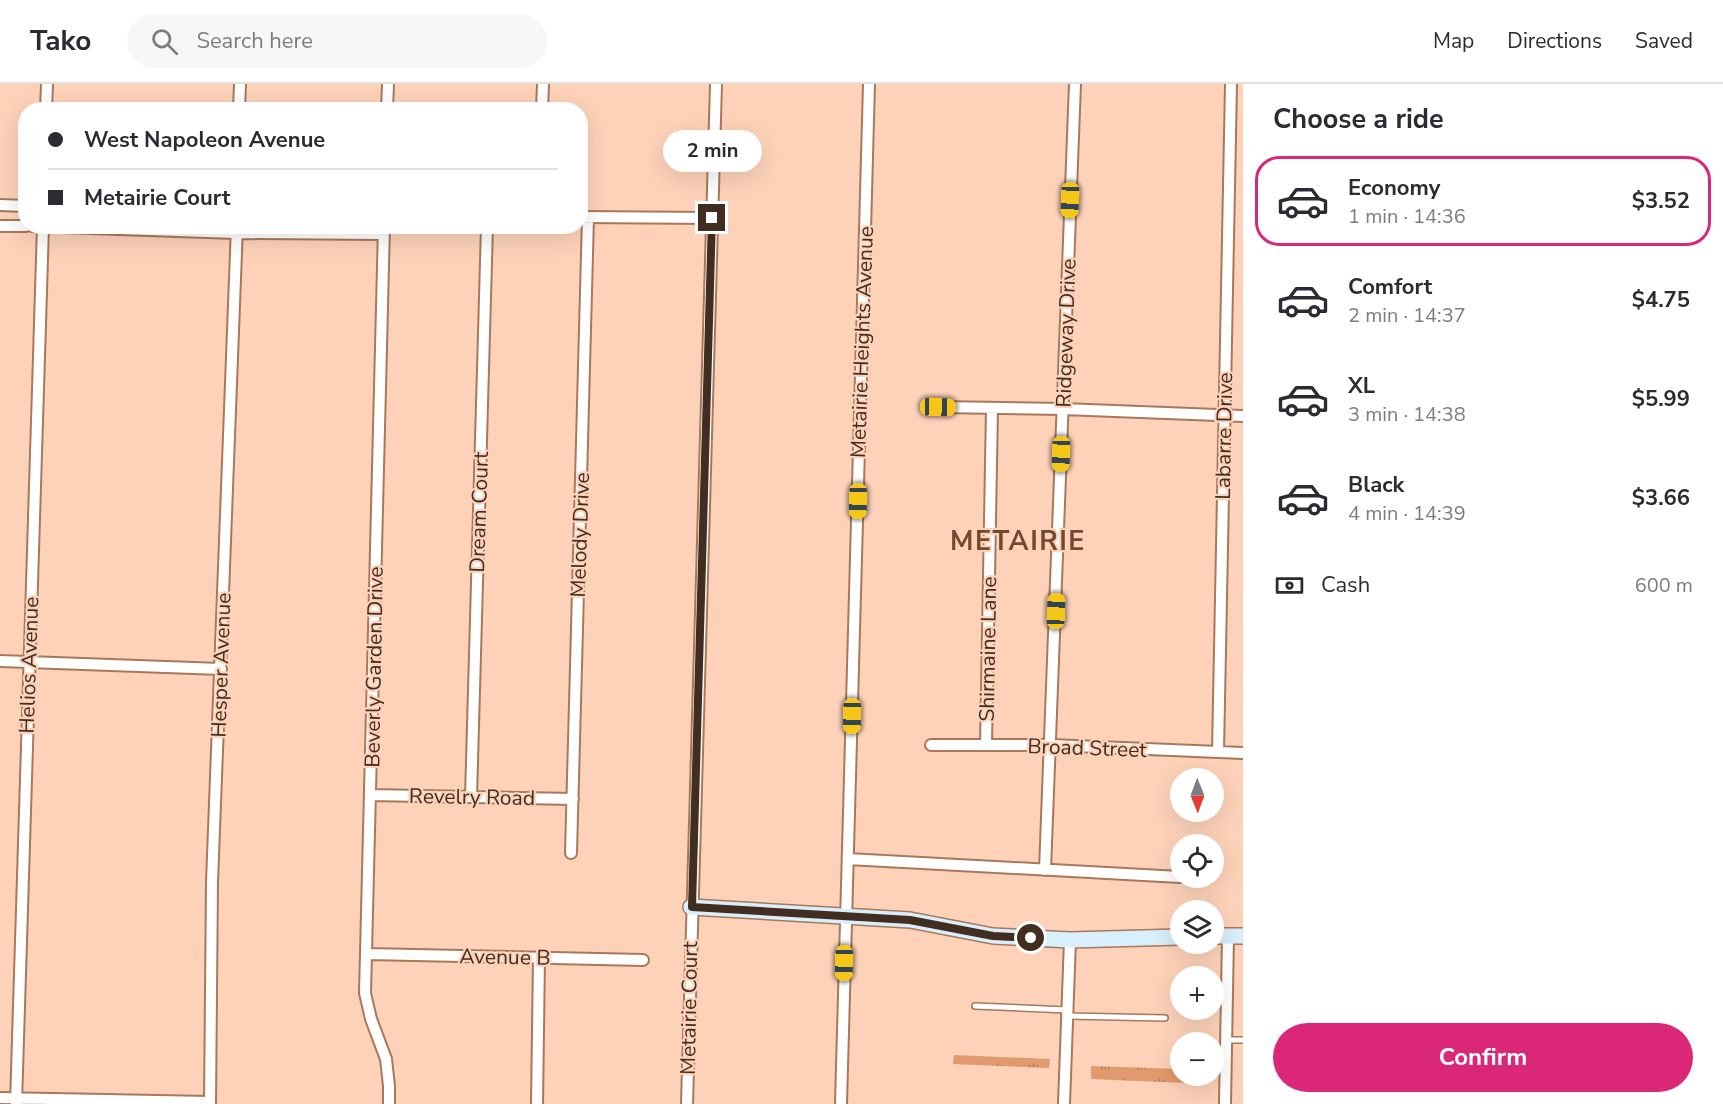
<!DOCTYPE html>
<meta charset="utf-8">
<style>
:root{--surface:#fff;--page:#f7f7f7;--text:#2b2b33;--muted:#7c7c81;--line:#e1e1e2;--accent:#db2777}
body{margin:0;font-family:"Nunito Sans",sans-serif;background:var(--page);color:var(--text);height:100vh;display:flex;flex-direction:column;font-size:22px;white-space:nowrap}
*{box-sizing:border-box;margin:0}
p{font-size:20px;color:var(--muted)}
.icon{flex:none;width:33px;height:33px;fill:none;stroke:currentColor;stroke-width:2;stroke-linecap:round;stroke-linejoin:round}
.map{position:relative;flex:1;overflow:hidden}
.side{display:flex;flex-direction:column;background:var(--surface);width:480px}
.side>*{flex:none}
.banner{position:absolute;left:18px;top:18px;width:570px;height:132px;border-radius:24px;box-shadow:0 6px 24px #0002;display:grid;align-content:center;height:132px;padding:0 30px;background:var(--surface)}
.needle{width:39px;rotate:179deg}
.controls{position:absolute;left:1170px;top:684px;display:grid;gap:12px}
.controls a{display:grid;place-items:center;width:54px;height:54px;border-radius:50%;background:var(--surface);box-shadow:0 6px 24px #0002;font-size:30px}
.end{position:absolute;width:27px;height:27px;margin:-14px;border:8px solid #422d21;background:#fff;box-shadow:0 0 0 3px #fff}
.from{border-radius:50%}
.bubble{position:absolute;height:42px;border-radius:21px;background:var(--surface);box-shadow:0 6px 24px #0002;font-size:20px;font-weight:700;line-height:42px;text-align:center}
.car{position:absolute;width:18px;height:36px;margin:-18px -9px;border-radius:8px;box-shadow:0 0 4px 2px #0007;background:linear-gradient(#f5c518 24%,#345 0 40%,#f5c518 0 76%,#345 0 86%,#f5c518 0)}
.banner b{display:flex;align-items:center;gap:21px;height:57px;font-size:22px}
.banner b+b{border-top:2px solid var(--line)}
.banner i{width:15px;height:15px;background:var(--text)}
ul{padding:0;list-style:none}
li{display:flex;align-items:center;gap:18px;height:90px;margin:0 12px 9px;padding:0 18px;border:3px solid transparent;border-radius:24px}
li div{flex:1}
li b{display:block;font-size:22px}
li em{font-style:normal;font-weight:700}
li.selected{border-color:var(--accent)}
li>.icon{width:54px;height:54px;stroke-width:1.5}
h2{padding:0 30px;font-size:27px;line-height:72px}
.pay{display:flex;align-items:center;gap:15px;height:66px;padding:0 30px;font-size:22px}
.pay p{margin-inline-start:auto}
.cta{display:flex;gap:12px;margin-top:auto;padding:12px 30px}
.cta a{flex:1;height:69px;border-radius:36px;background:var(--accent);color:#fff;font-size:24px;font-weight:700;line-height:69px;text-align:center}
header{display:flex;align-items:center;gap:36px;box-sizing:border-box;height:84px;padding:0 30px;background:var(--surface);border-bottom:2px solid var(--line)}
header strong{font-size:28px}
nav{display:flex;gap:33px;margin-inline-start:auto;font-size:21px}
.search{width:420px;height:54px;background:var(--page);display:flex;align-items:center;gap:15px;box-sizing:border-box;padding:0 21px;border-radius:33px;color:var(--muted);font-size:22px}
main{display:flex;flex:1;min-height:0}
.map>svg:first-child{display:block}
</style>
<header>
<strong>Tako</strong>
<div class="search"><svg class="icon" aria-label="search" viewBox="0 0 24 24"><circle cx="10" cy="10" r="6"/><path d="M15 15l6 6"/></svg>Search here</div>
<nav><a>Map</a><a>Directions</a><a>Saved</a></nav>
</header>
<main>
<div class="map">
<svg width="1243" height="1020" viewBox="0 0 1243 1020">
<defs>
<pattern id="grass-tufts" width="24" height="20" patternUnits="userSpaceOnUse" patternTransform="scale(1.5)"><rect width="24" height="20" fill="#e19a6e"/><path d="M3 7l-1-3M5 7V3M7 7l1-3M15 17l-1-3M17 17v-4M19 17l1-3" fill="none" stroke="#b87e5a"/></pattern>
</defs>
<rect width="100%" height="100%" fill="#fdd2b9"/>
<!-- grass -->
<path fill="url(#grass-tufts)" d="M954 971 1050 975 1049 984 953 980Z
M1091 982 1180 985V992H1185V999L1091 995Z"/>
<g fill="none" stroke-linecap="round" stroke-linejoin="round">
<defs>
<path id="lane" d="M975 922 1067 926
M1067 932 1165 934
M1227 956H1243"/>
<path id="street" d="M46 26 47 0
M239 26 240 0
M387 26 388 0
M542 26 543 0
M0 121 26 122
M580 133 712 134
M0 142H26
M32 142 236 149 384 150
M384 142 365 909 371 935 386 975 389 1002V1020
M938 323 1063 325 1243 332
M0 577 221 585
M931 661H1051L1243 669
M986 661 992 324
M1218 668 1231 0
M371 711 573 715
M471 713 487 142
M571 769 588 133
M848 775 1180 793
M1045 786 1075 0
M1195 794H1207
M367 870 643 876
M0 1014 210 1018
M16 1020 43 142
M210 1020 212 798 237 142
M537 1020 539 874
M687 1020 716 0
M841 1020 869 0
M1064 1020 1070 856
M1225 1020 1228 852"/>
<path id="secondary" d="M691 823 910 836 993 852 1070 856 1180 853
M1214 852H1243"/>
</defs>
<!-- lane casing -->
<use href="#lane" stroke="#a8785b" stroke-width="8"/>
<!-- street casing -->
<use href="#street" stroke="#a8785b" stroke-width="14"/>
<!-- secondary casing -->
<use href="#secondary" stroke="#a8785b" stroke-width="18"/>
<!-- lane -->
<use href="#lane" stroke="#fff" stroke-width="5"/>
<!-- street -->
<use href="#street" stroke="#fff" stroke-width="10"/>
<!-- secondary -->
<use href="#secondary" stroke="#d8f0fc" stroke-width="15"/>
</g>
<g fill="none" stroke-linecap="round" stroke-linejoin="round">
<!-- route -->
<path stroke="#422d21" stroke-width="8" d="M712 134 692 823 910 836 993 852 1031 854"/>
</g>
<g text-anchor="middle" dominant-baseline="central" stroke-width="4.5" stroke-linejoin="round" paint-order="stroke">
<!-- street labels -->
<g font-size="21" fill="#422d21" stroke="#fdd2b9">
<text transform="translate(1066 249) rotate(-88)">Ridgeway Drive</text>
<text transform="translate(862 258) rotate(-88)">Metairie Heights Avenue</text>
<text transform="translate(1224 352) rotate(-89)">Labarre Drive</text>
<text transform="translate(479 428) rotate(-88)">Dream Court</text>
<text transform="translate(580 451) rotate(-88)">Melody Drive</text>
<text transform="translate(988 565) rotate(-89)">Shirmaine Lane</text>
<text transform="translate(29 581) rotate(-88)">Helios Avenue</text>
<text transform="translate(221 581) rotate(-88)">Hesper Avenue</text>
<text transform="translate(374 583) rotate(-89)">Beverly Garden Drive</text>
<text transform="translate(1087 664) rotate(2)">Broad Street</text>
<text transform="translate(472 713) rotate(1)">Revelry Road</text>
<text transform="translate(505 873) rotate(1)">Avenue B</text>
<text transform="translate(689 924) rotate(-89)">Metairie Court</text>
</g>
<!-- district labels -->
<g font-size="27" font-weight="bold" letter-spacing="1.5" fill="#75482d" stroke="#fdd2b9">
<text x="1018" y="457">METAIRIE</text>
</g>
</g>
</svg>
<div class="controls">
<a><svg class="needle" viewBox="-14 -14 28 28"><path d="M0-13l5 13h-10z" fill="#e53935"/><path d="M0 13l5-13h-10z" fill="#7c7c81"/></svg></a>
<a><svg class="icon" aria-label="locate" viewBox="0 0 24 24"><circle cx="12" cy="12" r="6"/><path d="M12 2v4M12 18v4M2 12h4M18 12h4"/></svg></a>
<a><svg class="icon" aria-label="layers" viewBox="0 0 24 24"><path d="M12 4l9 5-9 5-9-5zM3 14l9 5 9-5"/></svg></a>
<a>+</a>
<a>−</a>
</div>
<i class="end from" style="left:1031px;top:854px"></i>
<i class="end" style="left:712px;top:134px"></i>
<div class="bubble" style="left:663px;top:46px;width:99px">2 min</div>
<i class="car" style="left:1070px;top:116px;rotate:182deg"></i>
<i class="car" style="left:938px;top:323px;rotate:91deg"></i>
<i class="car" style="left:1061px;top:370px;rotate:182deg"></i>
<i class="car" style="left:858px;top:417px;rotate:181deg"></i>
<i class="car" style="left:1056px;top:527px;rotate:2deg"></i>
<i class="car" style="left:852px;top:632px;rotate:181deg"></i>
<i class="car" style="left:844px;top:879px;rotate:181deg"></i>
<div class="banner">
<b><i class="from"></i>West Napoleon Avenue</b>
<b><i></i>Metairie Court</b>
</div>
</div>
<section class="side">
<h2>Choose a ride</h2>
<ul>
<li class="selected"><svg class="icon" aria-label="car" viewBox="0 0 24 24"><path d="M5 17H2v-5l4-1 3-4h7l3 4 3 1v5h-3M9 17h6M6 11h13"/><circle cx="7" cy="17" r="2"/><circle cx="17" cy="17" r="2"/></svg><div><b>Economy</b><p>1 min · 14:36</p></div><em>$3.52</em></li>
<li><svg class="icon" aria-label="car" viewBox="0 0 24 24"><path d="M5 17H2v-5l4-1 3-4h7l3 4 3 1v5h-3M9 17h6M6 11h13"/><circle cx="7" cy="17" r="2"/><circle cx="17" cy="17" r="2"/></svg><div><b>Comfort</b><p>2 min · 14:37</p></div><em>$4.75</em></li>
<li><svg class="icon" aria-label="car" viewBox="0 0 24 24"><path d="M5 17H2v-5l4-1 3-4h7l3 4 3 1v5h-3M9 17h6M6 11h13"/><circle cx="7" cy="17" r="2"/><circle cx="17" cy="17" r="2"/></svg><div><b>XL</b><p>3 min · 14:38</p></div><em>$5.99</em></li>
<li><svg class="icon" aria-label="car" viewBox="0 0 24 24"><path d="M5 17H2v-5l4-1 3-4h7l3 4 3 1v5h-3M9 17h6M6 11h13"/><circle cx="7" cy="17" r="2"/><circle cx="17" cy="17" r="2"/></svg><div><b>Black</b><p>4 min · 14:39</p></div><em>$3.66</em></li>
</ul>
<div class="pay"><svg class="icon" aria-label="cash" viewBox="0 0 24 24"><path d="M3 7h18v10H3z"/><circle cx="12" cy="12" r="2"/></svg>Cash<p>600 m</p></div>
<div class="cta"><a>Confirm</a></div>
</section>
</main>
